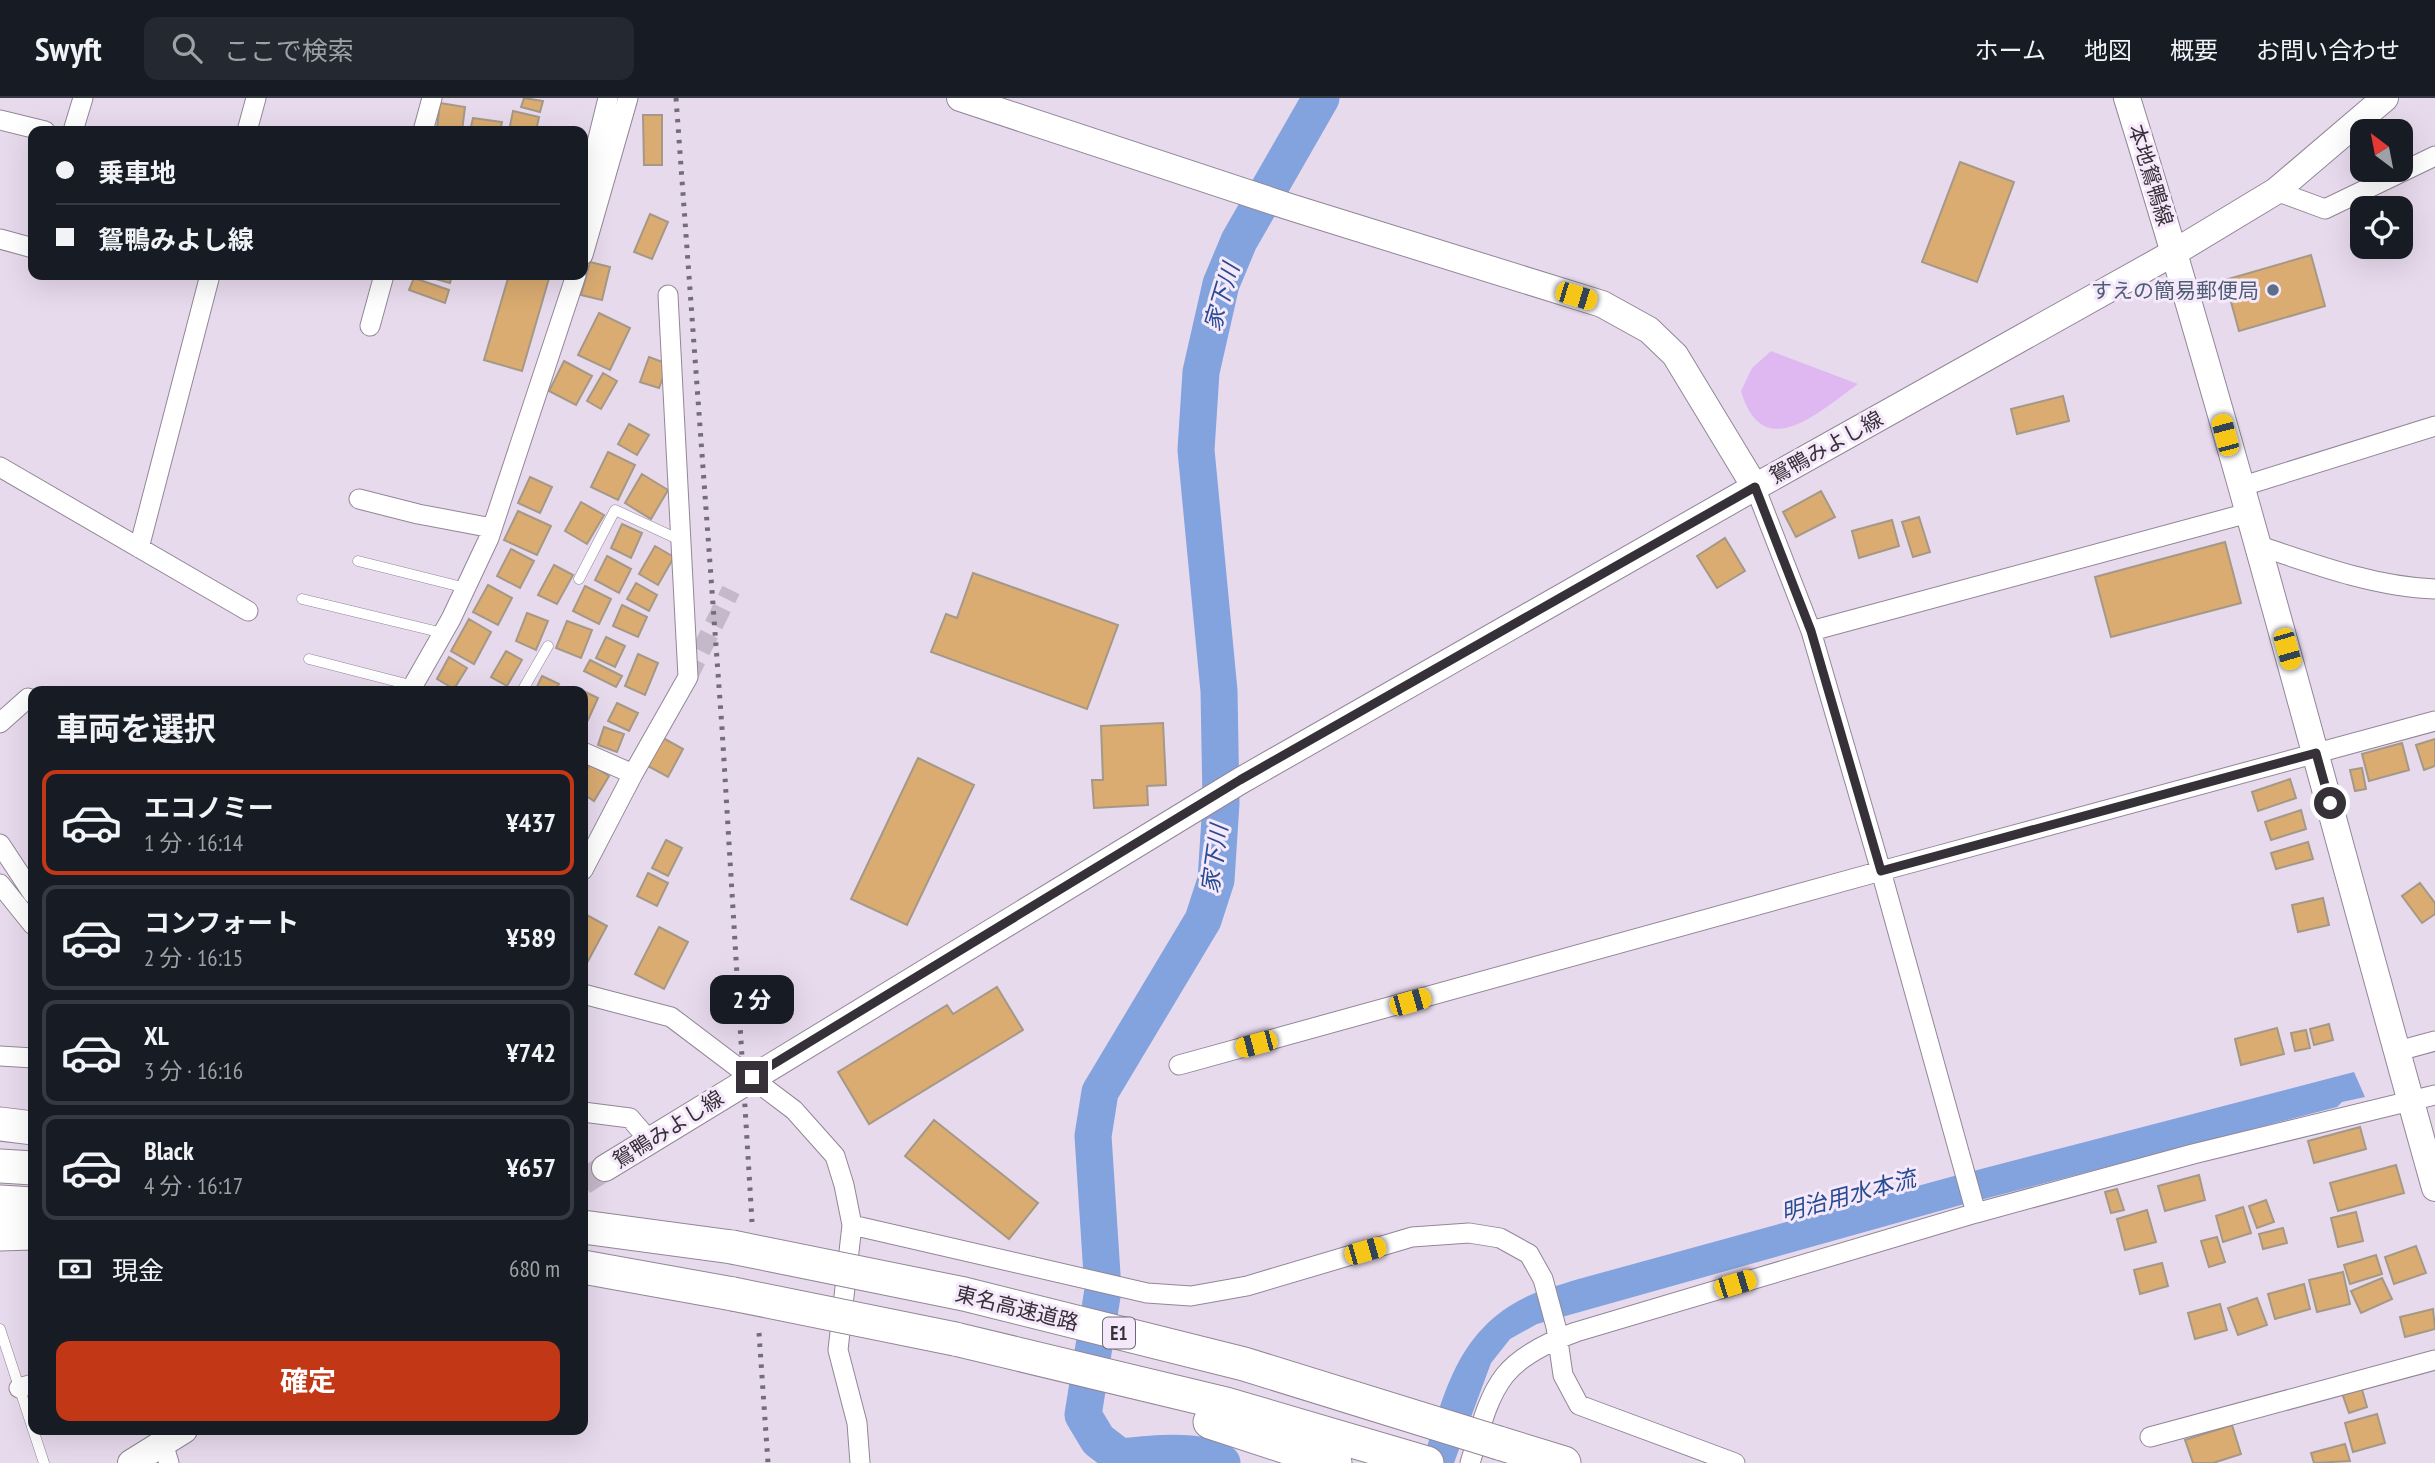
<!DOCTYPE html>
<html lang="ja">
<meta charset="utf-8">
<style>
:root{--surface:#171b24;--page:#242831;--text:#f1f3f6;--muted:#9ea1a6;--line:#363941;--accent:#c23816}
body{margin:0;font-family:"PT Sans Narrow","Noto Sans JP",sans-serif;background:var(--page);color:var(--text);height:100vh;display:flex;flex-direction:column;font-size:26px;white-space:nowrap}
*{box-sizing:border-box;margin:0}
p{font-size:23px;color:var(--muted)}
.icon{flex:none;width:38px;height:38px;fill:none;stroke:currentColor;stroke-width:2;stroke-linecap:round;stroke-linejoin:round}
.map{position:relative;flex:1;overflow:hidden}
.drawer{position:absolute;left:28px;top:588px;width:560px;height:749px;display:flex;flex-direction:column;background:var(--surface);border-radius:14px;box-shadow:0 7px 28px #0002}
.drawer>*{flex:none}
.banner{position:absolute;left:28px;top:28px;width:560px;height:154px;border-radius:14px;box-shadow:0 7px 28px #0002;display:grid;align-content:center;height:154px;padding:0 28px;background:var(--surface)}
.needle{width:46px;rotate:328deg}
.controls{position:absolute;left:2350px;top:21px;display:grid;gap:14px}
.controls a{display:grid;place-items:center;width:63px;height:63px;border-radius:14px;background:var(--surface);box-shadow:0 7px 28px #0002;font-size:35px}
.end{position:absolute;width:32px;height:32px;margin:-16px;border:9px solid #363138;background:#fff;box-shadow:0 0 0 4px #fff}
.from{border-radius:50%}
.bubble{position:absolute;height:49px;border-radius:14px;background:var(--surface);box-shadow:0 7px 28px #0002;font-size:23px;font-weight:700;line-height:49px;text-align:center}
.car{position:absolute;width:21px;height:42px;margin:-21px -10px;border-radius:9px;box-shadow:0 0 5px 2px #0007;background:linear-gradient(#f5c518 24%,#345 0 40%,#f5c518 0 76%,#345 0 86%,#f5c518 0)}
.banner b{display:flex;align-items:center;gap:24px;height:66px;font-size:26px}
.banner b+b{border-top:2px solid var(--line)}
.banner i{width:18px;height:18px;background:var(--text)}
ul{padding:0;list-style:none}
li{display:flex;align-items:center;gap:21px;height:105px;margin:0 14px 10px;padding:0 14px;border:4px solid var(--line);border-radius:14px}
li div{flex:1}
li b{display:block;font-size:26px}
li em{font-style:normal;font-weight:700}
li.current{border-color:var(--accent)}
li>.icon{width:63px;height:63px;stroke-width:1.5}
h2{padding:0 28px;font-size:32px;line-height:84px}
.pay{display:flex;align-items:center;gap:18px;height:77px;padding:0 28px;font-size:26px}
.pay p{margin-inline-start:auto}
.primary-button{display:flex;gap:14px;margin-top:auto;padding:14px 28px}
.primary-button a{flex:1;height:80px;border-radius:14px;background:var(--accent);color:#fff;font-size:28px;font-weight:700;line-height:80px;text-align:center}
header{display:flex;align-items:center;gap:42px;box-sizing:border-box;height:98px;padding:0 35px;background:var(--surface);border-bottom:2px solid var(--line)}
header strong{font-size:33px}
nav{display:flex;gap:38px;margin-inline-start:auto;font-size:24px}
.search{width:490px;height:63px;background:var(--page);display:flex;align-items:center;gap:18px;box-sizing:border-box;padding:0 24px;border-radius:14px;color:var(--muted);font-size:26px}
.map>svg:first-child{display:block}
</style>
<header>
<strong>Swyft</strong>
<div class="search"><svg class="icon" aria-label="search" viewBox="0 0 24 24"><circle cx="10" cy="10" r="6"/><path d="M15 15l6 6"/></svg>ここで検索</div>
<nav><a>ホーム</a><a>地図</a><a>概要</a><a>お問い合わせ</a></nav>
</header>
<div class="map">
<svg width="2435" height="1365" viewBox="0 0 2435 1365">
<rect width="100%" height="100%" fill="#e7daed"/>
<!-- green -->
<path fill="#e0b8f1" d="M1771 253 1858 286C1820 313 1763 368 1741 293L1752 270Z"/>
<!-- water -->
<path fill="#83a3de" d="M2354 974 2365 999 2342 1004 2337 1009 1961 1107 1537 1226 1510 1241 1491 1265 1454 1365H1422C1445 1295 1456 1232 1528 1198 1543 1191 1560 1187 1575 1182L1954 1078Z"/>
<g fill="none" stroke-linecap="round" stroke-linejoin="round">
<!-- river -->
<path stroke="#83a3de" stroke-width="37" d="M1222 1365C1200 1350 1147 1356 1120 1359L1098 1342 1083 1317 1103 1192 1093 1038 1100 994 1203 822 1216 782 1221 705 1219 593 1196 352 1201 274 1221 186 1239 143 1321 0"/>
</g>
<!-- building -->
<path fill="#daac71" stroke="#a59887" stroke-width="2" d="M524 0 543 3 540 14 521 9Z
M440 5 465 9 462 33 437 30Z
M513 13 539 19 536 33H509Z
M643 17H662V67H644Z
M473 20 502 24 500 33H470Z
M1960 64 2014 84 1977 184 1922 164Z
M650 116 668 124 652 161 634 154Z
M2311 157 2325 208 2239 233 2225 182Z
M590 164 610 169 602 202 581 197Z
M421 177H452L450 185Z
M509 177H550L522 273 484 262Z
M414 180 449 192 445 205 409 192Z
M599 215 630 230 610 272 578 257Z
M649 259 668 266 659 290 640 284Z
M564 263 592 278 576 307 549 293Z
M603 275 617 283 601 311 587 303Z
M2063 298 2069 323 2017 336 2011 311Z
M629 326 649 337 637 357 618 346Z
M608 354 635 367 618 402 591 389Z
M642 376 668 392 651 421 625 405Z
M530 379 552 389 540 415 518 405Z
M1821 393 1835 419 1796 439 1783 414Z
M581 404 604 417 587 446 565 433Z
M518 413 551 428 537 457 504 442Z
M1919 419 1930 454 1913 459 1902 424Z
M1892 422 1899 448 1859 460 1852 433Z
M622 426 642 435 631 460 611 450Z
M1725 440 1745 473 1717 490 1697 458Z
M2225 444 2241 505 2111 539 2095 479Z
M655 448 674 459 658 487 639 476Z
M511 451 534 463 520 490 497 478Z
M607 458 631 471 619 495 595 482Z
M554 467 573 477 557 506 538 497Z
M973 475 1118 527 1087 611 931 554 946 516 957 520Z
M636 485 657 497 649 513 627 501Z
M488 487 512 500 498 527 473 514Z
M585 488 611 501 599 526 573 513Z
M622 507 647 519 638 539 613 528Z
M527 515 548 523 536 552 516 543Z
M469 521 491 534 474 566 451 553Z
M567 523 592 532 581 560 556 550Z
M606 539 625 548 615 569 596 560Z
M506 553 522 562 507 588 491 579Z
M638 556 658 565 645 597 625 588Z
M449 559 467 570 454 591 437 581Z
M590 562 622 578 616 589 584 573Z
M542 578 559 586 555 593H535Z
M577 590 598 600 588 622 583 619V593H575Z
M617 605 638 615 629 633 608 623Z
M1163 625 1166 687 1147 688 1148 707 1094 710 1092 682H1103L1101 628Z
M604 629 624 636 617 654 598 647Z
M663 640 683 651 668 679 648 668Z
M2435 641V668L2424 672 2416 647Z
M2402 645 2409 672 2369 683 2362 656Z
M918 660 974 687 907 827 851 801Z
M590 666 609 678 594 703 583 696V679Z
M2362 670 2366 691 2355 693 2350 672Z
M2290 681 2296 700 2258 713 2252 694Z
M2301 712 2306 731 2271 742 2265 724Z
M666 742 682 750 668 778 652 770Z
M2308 744 2313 761 2276 771 2271 755Z
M648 775 668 785 657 808 637 798Z
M2420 785 2435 805V816L2422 825 2402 798Z
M2323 800 2329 827 2298 834 2292 807Z
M583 815 607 828 587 865 583 863Z
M659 829 688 844 664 891 635 876Z
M997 889 1023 932 869 1026 838 974 947 907 953 916Z
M2329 926 2333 942 2314 947 2310 931Z
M2277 930 2284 956 2241 967 2235 941Z
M2306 932 2310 950 2295 953 2291 935Z
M934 1022 1038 1105 1009 1141 905 1058Z
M2360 1029 2366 1051 2314 1065 2308 1043Z
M2396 1067 2404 1095 2338 1113 2330 1085Z
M2199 1077 2205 1102 2165 1113 2158 1088Z
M2117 1091 2124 1112 2111 1115 2105 1094Z
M2266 1102 2274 1124 2257 1130 2249 1108Z
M2243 1109 2251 1135 2223 1144 2216 1118Z
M2147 1112 2156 1144 2125 1152 2117 1121Z
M2356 1114 2363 1143 2338 1149 2331 1120Z
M2283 1130 2287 1145 2263 1151 2259 1136Z
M2217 1139 2225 1164 2209 1169 2201 1143Z
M2416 1148 2426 1175 2394 1186 2385 1159Z
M2376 1157 2382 1176 2350 1186 2344 1167Z
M2162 1165 2168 1188 2140 1196 2134 1172Z
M2343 1174 2350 1206 2317 1214 2309 1182Z
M2382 1180 2392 1201 2361 1215 2351 1193Z
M2304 1186 2310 1211 2275 1221 2268 1196Z
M2257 1200 2267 1227 2238 1237 2228 1210Z
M2220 1206 2227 1232 2195 1241 2188 1215Z
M2433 1211 2435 1231 2405 1239 2400 1219Z
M2361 1288 2367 1309 2349 1315 2342 1295Z
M2377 1316 2385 1345 2353 1354 2345 1325Z
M2232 1327 2241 1356 2213 1365H2193L2185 1342Z
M2345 1346 2350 1363 2314 1365 2311 1355Z"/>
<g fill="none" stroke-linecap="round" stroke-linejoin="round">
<!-- street-tunnel -->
<path stroke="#c4b8c9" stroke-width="19" stroke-dasharray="19 10" stroke-linecap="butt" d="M688 579 731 492"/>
<!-- secondary-tunnel -->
<path stroke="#c4b8c9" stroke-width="26" stroke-dasharray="26 13" stroke-linecap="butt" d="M583 1084 605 1070"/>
<defs>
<path id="lane" d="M358 463 466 490
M579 481 615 412 680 442
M302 501 443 535
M309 561 414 588
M522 593 548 548
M0 1231 44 1365"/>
<path id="street" d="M0 22 45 33
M73 33 83 0
M247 33 256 0
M423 33 432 0
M2276 93 2325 111 2435 58
M583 102 608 0
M0 141 33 150
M583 157 628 0
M370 228 384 177
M0 369 248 513
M1755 389 1811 533 1881 773 1976 1115
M2240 389 2435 328
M359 401 418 416 492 430
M2257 447C2313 466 2375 489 2435 491
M139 450 210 177
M1811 533 2248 415
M410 593 451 521 489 440 576 177
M0 625 28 600
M583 654 633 676
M0 746 33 796
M583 772 633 676 688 579 668 197
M0 786 33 827
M583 896 671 919 794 1012 835 1058 844 1087 852 1127 1147 1195 1191 1198 1247 1188 1412 1139 1469 1135 1500 1140 1529 1156 1543 1181 1556 1229 1563 1277 1579 1307 1735 1365
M2398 953 2435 943
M0 958 33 960
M1179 967 1881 773 2435 623
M583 1014 630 1020 649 1042
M852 1127 838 1252 857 1325 860 1365
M19 1290 33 1286
M2150 1339 2435 1262
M163 1345 169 1365
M1470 1365C1479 1336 1486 1301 1505 1277 1522 1256 1551 1243 1576 1234L1976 1115 2193 1056 2435 997"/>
<path id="secondary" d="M960 0 1290 109 1602 206 1649 232 1675 257 1755 389
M2127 0C2239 361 2333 727 2435 1090
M605 1070 1240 683 1755 389 2175 154 2276 93 2385 0
M131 1365 184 1332"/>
<path id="highway" d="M0 1026 33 1030
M0 1068 33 1070
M0 1104 33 1106
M583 1129 732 1149
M0 1136 33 1135
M583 1169 733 1196
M955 1241 1226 1306 1427 1365
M1210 1324 1335 1365
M1499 1345 1564 1365"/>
</defs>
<!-- lane casing -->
<use href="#lane" stroke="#928697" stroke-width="11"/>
<!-- street casing -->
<use href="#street" stroke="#928697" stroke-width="21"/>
<!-- secondary casing -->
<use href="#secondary" stroke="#928697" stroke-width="28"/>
<!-- highway casing -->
<use href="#highway" stroke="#928697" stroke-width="35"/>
<!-- lane -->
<use href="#lane" stroke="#fff" stroke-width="10"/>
<!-- street -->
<use href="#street" stroke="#fff" stroke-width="19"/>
<!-- secondary -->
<use href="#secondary" stroke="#fff" stroke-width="26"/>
<!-- highway -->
<use href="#highway" stroke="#fff" stroke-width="33"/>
<!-- rail -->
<path stroke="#746c77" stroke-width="5" stroke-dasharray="3.5 7" stroke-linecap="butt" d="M676 0 722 630 752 1124
M759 1235 768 1365"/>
<defs>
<path id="highway-bridge" d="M732 1149 964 1196 1244 1266 1499 1345
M733 1196 955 1241"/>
</defs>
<!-- highway-bridge casing -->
<use href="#highway-bridge" stroke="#928697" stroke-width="35" stroke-linecap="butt"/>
<!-- highway-bridge -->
<use href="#highway-bridge" stroke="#fff" stroke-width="33"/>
</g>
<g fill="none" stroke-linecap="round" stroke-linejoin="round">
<!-- route -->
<path stroke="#363138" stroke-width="9" d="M752 979 1240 682 1755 389 1811 533 1881 773 2316 655 2330 705"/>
</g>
<!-- markers -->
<circle fill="#5c6f8a" stroke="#f5e8fa" stroke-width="2.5" cx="2273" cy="192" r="7"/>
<g text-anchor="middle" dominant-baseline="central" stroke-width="6" stroke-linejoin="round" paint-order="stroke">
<!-- shield labels -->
<rect fill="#f5e8fa" stroke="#6f6872" stroke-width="2" x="1103" y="1219.5" width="32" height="31" rx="5"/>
<g font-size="19" font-weight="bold" fill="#363138">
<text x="1119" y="1235">E1</text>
</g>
<!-- street labels -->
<g font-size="21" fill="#363138" stroke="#f5e8fa">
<text transform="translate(2151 77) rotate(73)">本地鴛鴨線</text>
<text transform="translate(1826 349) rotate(-29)">鴛鴨みよし線</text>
<text transform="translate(668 1031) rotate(-32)">鴛鴨みよし線</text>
<text transform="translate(1017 1210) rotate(14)">東名高速道路</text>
</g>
<!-- service labels -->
<g font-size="21" fill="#4e5e75" stroke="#f5e8fa" text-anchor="end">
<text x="2259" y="192">すえの簡易郵便局</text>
</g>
<!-- water labels -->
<g font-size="23" font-style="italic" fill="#284c92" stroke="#f5e8fa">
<text transform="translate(1221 199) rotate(-73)">家下川</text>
<text transform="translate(1214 761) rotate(-82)">家下川</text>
<text transform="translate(1848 1097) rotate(-15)">明治用水本流</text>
</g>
</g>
</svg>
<div class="controls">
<a><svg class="needle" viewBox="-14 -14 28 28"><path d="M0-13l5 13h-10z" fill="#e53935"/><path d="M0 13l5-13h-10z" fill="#9ea1a6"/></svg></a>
<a><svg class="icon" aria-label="locate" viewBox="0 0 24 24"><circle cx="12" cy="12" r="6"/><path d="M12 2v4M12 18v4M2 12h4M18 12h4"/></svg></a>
</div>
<i class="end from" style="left:2330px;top:705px"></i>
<i class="end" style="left:752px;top:979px"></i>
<div class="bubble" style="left:710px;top:877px;width:84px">2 分</div>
<i class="car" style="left:1576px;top:198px;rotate:107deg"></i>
<i class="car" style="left:2225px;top:337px;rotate:345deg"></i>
<i class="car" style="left:2287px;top:551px;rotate:164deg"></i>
<i class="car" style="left:1410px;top:904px;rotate:74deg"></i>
<i class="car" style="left:1256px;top:946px;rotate:255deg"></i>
<i class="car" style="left:1365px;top:1153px;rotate:74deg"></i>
<i class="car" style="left:1735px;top:1186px;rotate:73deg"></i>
<div class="banner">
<b><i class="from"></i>乗車地</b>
<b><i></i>鴛鴨みよし線</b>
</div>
<section class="drawer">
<h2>車両を選択</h2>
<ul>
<li class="current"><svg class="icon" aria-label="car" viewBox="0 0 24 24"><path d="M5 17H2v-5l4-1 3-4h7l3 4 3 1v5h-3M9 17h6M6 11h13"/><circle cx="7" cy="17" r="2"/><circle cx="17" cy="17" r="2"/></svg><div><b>エコノミー</b><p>1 分 · 16:14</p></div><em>¥437</em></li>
<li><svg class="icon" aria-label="car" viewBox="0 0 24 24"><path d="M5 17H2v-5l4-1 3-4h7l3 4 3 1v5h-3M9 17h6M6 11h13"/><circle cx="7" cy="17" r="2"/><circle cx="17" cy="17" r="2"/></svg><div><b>コンフォート</b><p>2 分 · 16:15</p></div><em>¥589</em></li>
<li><svg class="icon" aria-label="car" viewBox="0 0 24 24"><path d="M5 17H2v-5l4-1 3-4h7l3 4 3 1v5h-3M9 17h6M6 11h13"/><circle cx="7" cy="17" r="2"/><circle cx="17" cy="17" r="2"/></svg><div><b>XL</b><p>3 分 · 16:16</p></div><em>¥742</em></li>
<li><svg class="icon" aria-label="car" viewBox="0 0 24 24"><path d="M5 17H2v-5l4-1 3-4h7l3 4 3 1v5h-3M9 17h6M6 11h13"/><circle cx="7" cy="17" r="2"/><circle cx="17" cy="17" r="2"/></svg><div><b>Black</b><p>4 分 · 16:17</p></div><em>¥657</em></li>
</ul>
<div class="pay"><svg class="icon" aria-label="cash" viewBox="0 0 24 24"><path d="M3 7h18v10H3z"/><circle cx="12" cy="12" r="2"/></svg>現金<p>680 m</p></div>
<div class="primary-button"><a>確定</a></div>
</section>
</div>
